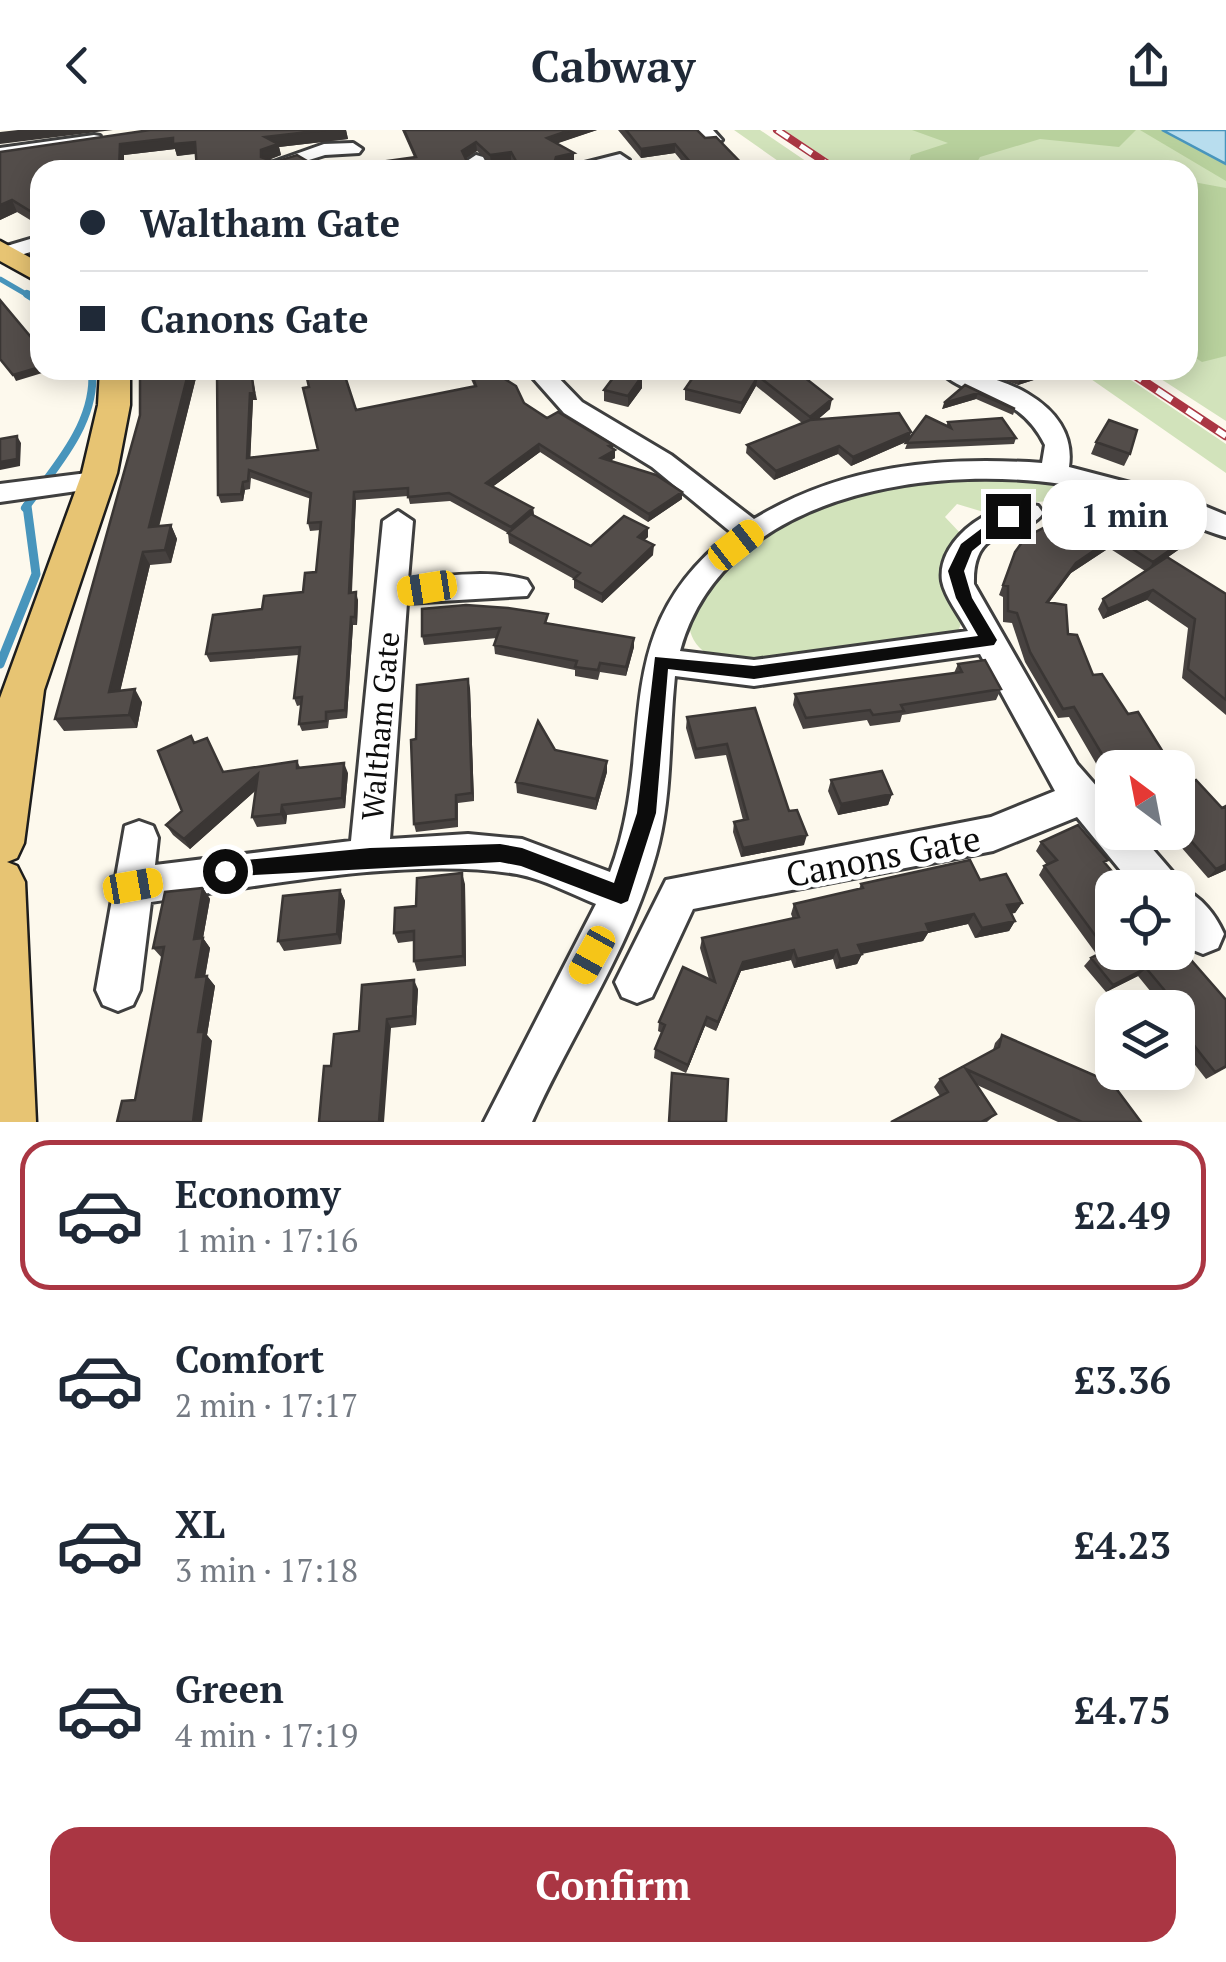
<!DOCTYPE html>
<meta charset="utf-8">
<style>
:root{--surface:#fff;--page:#f6f6f7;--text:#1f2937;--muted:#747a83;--line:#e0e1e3;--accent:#aa3643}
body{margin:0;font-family:"PT Serif",serif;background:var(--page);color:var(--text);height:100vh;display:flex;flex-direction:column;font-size:38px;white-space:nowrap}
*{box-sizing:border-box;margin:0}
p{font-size:32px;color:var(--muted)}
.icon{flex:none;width:55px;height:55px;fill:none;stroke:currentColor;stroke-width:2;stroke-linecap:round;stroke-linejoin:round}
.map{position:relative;height:992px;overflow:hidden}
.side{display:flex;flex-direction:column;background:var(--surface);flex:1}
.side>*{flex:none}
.hud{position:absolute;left:30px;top:30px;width:1168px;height:220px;border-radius:30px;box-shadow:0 5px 25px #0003;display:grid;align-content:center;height:220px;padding:0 50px;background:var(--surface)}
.needle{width:65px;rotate:328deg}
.fabs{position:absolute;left:1095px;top:620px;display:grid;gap:20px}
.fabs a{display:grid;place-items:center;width:100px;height:100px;border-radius:20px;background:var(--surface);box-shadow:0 5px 25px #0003;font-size:50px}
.end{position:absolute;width:45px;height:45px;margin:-22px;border:12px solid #0c0c0c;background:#fff;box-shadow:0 0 0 5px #fff}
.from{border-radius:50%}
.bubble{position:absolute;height:70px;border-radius:30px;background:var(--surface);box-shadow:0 5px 25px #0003;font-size:32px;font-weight:700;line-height:70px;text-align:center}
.car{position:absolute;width:30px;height:60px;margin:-30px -15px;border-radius:12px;box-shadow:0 0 8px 2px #0007;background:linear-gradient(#f5c518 24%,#345 0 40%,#f5c518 0 76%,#345 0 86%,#f5c518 0)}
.hud b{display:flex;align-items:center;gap:35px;height:95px;font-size:38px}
.hud b+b{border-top:2px solid var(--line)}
.hud i{width:25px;height:25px;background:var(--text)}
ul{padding:18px 0 0;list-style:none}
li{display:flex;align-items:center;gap:30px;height:150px;margin:0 20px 15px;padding:0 30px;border:5px solid transparent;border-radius:30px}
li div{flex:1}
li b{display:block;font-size:38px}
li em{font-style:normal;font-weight:700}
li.active{border-color:var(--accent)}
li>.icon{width:90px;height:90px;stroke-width:1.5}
.primary-button{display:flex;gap:20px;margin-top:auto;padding:20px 50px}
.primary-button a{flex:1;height:115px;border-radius:30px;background:var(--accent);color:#fff;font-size:40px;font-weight:700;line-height:115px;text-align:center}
header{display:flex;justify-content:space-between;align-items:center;height:130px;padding:0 50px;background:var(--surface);font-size:45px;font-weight:700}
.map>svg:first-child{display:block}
</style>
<header><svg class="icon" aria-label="back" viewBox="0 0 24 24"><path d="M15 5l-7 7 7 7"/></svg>Cabway<svg class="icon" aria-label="share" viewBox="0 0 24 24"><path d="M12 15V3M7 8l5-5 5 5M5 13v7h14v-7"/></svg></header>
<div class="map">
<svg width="1226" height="992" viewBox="0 0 1226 992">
<rect width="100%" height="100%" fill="#fdf9ed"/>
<!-- green -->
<path fill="#d2e3bb" d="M734 0H760L819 40H791Z
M784 0H1226V291L1147 240H1188V40H844Z
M1078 240H1116L1226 314V343Z
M964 345 1074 356 1076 364 1067 370 1020 373 987 383 957 374 945 387 962 405C937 442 940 453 962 491L957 504 746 534C720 530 694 526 689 496 749 380 845 363 964 345Z"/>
<!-- forest -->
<path fill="#b8d19d" d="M912 0H1136L1119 17 1040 9 980 27 976 34 982 40H907L911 25 948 13Z
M1140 0H1162L1226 34V51Z
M1188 51 1226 58V226L1202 232 1188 223Z"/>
<!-- water -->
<path fill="#b8ddee" stroke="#4895bc" stroke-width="2.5" d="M1162 0H1226V34Z"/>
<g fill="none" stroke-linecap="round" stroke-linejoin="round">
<!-- stream-far2 -->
<path stroke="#4895bc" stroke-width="5" d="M0 149 31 167"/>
<!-- stream-far1 -->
<path stroke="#4895bc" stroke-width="8" d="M27 164 40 172
M25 378C54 339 97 292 92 240"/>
<!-- stream -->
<path stroke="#4895bc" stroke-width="9" d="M0 534 36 444 27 376"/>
<defs>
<path id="minor" d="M693 0H713L722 10 707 14Z
M94 5 100 6V14L0 30V18Z
M353 13 362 19 359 23 325 25 277 40 265 35 324 14Z
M620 24 629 30 627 34 557 40Z
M476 25 483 27 490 40H472L467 31Z
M40 106V119L8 129 0 127V118Z
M526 240H551L582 272 671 325 754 389C843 335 940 326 1042 333L1045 315C1016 257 968 272 939 240 992 240 1079 271 1069 337L1180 366 1226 385V407C1184 395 1147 372 1104 362 963 328 726 352 680 521L754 530 968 501C960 486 945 467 942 451 936 407 1000 366 1038 376L1043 383C1025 410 972 390 974 454L1077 634 1112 674V702H1138L1175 745 1181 758C1201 766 1216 785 1224 804L1218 818 1203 824 1188 818 1178 806V758H1135L1077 687 993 721 693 779 652 867 637 873 622 867 615 852 666 750 991 687 1055 661 980 524 754 556 675 546C669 602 672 658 659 713 635 812 573 900 532 992H484L596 774C571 764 544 749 517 744 410 726 259 756 151 772L140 860 133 875 118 881 103 875 96 860 125 696 139 691 153 696 158 708 155 735 351 711 383 391 398 381 413 391 408 450C446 446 490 439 527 450L532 458 527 466 407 473 390 709 468 704 522 709 610 742C659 612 603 502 732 403L652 337 564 283Z
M95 342 109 351 105 357 0 372V354Z"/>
<path id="major" d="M0 111 40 133V153L0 131Z
M100 240H130V275L117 343 44 560 24 713 17 728 7 732 17 736 25 752 36 992H0V568L82 343 98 275Z"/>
</defs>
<!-- minor casing -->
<use href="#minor" stroke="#3f3f3f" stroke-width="6"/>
<!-- major casing -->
<use href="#major" stroke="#1d1d1d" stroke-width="5"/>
<!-- minor -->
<use href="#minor" fill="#fff" fill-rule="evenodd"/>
<!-- major -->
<use href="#major" fill="#e7c473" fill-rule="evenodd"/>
<defs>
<path id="rail-far1" d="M777 0 837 40"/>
<path id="rail" d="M1127 240 1226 306"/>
</defs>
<!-- rail-far1 casing -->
<use href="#rail-far1" stroke="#aa3643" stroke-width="8"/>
<!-- rail casing -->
<use href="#rail" stroke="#aa3643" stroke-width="9"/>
<!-- rail-far1 -->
<use href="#rail-far1" stroke="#fff" stroke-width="5" stroke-dasharray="14" stroke-linecap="butt"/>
<!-- rail -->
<use href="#rail" stroke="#fff" stroke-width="6" stroke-dasharray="18" stroke-linecap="butt"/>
</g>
<!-- wall -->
<path fill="#474240" d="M150 0H346L348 9 279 17 281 25 269 30 275 32 312 34 313 40H197L195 24 177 26 175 19 124 25V40H40V96L17 82 0 90V22Z
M402 0H597L557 13 574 32 570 33 598 40H516L511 31 491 34 477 21 466 29 471 40H388L387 31 414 27Z
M618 0H697L705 8 748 40H689L675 23 641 28Z
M140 240H198L159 397 171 395 177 409 171 433 150 435 120 561 142 572 137 598 64 601 55 589 140 285Z
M217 240 257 270H253L250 328 318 320 356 280 474 256 467 240H490L524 273 547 288 613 319 615 328 610 331 682 362V369L648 392 540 322 492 357 533 378 534 385 591 416 648 407 644 410 653 425 602 473 574 458V449L509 413 508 403 450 371 410 374 408 366 356 370 352 462 358 470 357 495H353L347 588 329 590 328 598 302 601 299 594 301 575 297 576 294 568 299 525 210 532 206 524 262 479 303 462 316 442 321 400 310 401 308 393 311 369 251 348 250 359 245 360 243 371 221 373 218 365Z
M795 240 830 279 818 289 911 302 909 310 946 296 948 292 1016 308 1014 314 905 319 908 311 851 336 838 324 774 350 746 323 747 315 802 293 756 256 740 284 685 270V259Z
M986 240H1043L1040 248 1018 255 985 243Z
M642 246V258L628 277 604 271V260Z
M965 255 1015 279 1013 285 976 269 942 279Z
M1096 312 1130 324 1124 336 1091 324Z
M1192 398 1181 418 1168 427 1226 464V585L1182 548 1188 498 1147 470 1103 489 1098 479 1103 469 1145 441 1109 418 1071 443 1049 472 1068 504 1112 638V658L1105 649 1069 587 1058 588 1025 532 1012 493 1003 492V467L999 465 1011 432 1064 403 1111 405Z
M549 493 634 508V517L626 546 600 542 598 550 575 546V540L495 524 494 515 497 508 424 515 422 506Z
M958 534 1001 559 996 570 902 585 900 592 870 596 867 590 803 599 793 575 795 564 954 543Z
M470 558 474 671 458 673V697L416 702 414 694 416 609Z
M755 578 789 681 804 715 741 727 733 702 734 692 743 690 726 625 695 629 686 598 687 587Z
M195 613 224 642 297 631 300 637 348 643 345 678 287 685 286 694 257 697 252 687 256 660 190 719 173 705 166 695 182 681Z
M555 620 607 631V642L596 680 517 663 516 652Z
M1178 644 1184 655 1222 678 1226 676V740L1208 748 1168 702H1178Z
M831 650 892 664 888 675 838 685 828 661Z
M1041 712 1105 734 1226 870V938L1206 949 1178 913V878H1164L1138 846 1106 862 1084 836 1091 828 1097 825 1039 745 1044 736 1047 735 1036 721Z
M980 750 1022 773 1015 783H1012L1015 791 1009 801 975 808 968 794 928 803 923 811 862 824 857 834 836 839 833 829 794 838 791 830 741 841 716 901 705 896 686 943 654 928 655 919 662 903 658 901 659 892 709 849 700 818 702 808 793 789 791 784 794 774 859 759 861 754Z
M465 754 466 836 417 841 414 831V811L398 813 394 803 416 776Z
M203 758 210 769 203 808 210 818 205 847 207 846 215 856 207 905 212 911 135 970 162 828 153 818Z
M340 760 345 771 341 814 284 821 278 811Z
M418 859 416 895 391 898 331 936 359 901Z
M1002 905 1141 992H1058L977 955 996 984 987 992H891L940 966 934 957 940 949 993 920 995 913Z"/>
<!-- shaded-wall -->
<path fill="#3a3634" d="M18 0H113L0 14V2Z
M325 0H346L348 9 279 17 281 25 264 31 261 27V20L265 7Z
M570 0H597L547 17V8Z
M173 8 195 12 198 23 177 26 175 19 124 25V40H119L120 14Z
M476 12 477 21 463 30 462 21Z
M675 14V23L641 28V19Z
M511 22V31L491 34 490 25Z
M574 23V32L556 36 555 40 556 27Z
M312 34 313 40H294Z
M12 70 17 82 0 90V75Z
M40 82V96L35 84Z
M40 237V240H52L16 251 13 245Z
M189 240H198L155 411 149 397Z
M251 240 257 270H253L250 336 247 328Z
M1032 240H1043L1040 248 1018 255 1022 243Z
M642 246V258L628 277V266Z
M758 246 756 256 740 284 742 273Z
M978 263 976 269 942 279 944 273Z
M832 269 830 279 808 298 810 287Z
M911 302 908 311 851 336 853 327Z
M17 306 21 313 20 336 0 340V332Z
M539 314 540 322 487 361 486 353Z
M613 315V322L615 320V328L601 336V328L609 316Z
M839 316 838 324 774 350 776 341Z
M243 352 245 360 243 371 241 364Z
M354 362 356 370 351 470 349 463Z
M682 362V369L648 392 649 384Z
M533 378 534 386 511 405V397Z
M171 395 177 409 171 433 165 420Z
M648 398V407L637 417 638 407Z
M1192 398 1181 418 1147 442 1153 432Z
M1114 407 1109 418 1071 443 1042 482 1047 472 1076 433Z
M654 415 653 425 602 473V464Z
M143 422 150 435 117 575 109 562Z
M1153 460 1147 470 1103 489 1108 479Z
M356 462 358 470 357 495 355 487Z
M351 487 353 495 347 588 345 580Z
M634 508V517L626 546V537Z
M468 549 470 558 474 671 472 663Z
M135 559 142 572 137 598 129 585Z
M607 631V642L596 680V669Z
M344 633 348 643 345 678 342 668Z
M258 644 263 654 190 719 184 709Z
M892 664 888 675 838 685 841 674Z
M282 675 287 685 286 694 281 684Z
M807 705 804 715 741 727 743 718Z
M1226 734V740L1208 748 1216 739Z
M462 743 465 754 466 836 463 826Z
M203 758 210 769 203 808 210 818 203 857 196 847 194 809Z
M340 760 345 771 341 814 337 804Z
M1022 773 1015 783 1001 786 1007 775Z
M974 784 968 794 928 803 923 811 854 825 858 815 926 794Z
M1015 791 1009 801 975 808 982 798Z
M794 820 791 830 741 841 716 901 718 892 743 832Z
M837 820 833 829 794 838 797 829Z
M862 824 857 834 836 839 840 829Z
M1146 838 1138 846 1106 862 1113 855Z
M207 846 215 856 207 905 212 911 202 992H193L198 902Z
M414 850 418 859 416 895 413 886Z
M707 887 705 896 686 943 688 935Z
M387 889 391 898 384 992H379Z"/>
<!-- building -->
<path fill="#534d4a" stroke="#3a3634" stroke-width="2.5" d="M150 0H325L265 7 278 14 261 20V27L275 32 297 25 312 34 294 40H197L195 12 173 14V8L120 14 119 40H40V82L35 84 12 70 0 75V22Z
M404 0H570L547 8 574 23 556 27 554 34 591 32 598 40H521L511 22 490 25 476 12 462 21 471 40H390L387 31 416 27Z
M626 0H697L705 8 716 7 748 40H697L675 14 641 19Z
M0 170 40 218V237L13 245 0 229Z
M140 240H189L149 397 171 395 165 420 143 422 109 562 135 559 129 585 55 589 140 285Z
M217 240H251L254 262 250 263 247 328 318 320 303 258 309 257 305 240H343L356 280 476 256 470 240H490L516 256 524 273 547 288 558 282 613 315 609 316 615 320 601 328 656 345 682 362 649 384 539 314 486 353 533 378 511 397 449 363 408 367V358L354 362 349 463 356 462 355 487H351L345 580 326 582V591L299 594 302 567 294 568 300 517 206 524 213 485 262 479 264 466 303 462 305 443 316 442 321 392 308 393 311 363 249 340 248 351 243 352 241 364 218 365Z
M619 240 642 246 628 266 604 260Z
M698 240H795L832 269 810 287 758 246 742 273 685 259Z
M965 255 1015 279 978 263 944 273Z
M899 283 911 302 853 327 839 316 776 341 747 315 810 290Z
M926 286 951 298 948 292 1002 288 1016 308 906 313Z
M1109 290 1137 300 1130 324 1096 312Z
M17 306V329L0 332V309Z
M1156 377 1192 398 1182 405 1187 408 1153 432 1114 407 1076 433 1047 472 1066 475 1068 504 1077 505 1093 545 1102 544 1128 584 1138 582 1173 638H1112V641L1074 577 1063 579 1030 522 1017 483 1008 481V456L1003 455 1015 422 1026 407 1051 394 1064 403 1085 389 1111 405Z
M531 384 591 416 624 386 648 398 638 407 654 415 602 464 574 449 580 443 508 403Z
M1167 427 1226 464V570L1188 539 1195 489 1153 460 1108 479 1103 469Z
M466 475 508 478 548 484 545 493 634 508 626 537 600 533 598 540 575 537 577 531 494 515 500 498 422 506V479Z
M985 530 1001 559 901 575 904 581 873 585 870 580 806 588 795 564 962 542 958 534Z
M468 549 472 663 456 665V689L414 694 411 610 416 609 417 555Z
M755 578 789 681 797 680 807 705 743 718 734 692 748 689 727 614 696 619 687 587Z
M538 591 555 620 607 631 596 669 516 652Z
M191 606 194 613 207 608 223 642 297 631V638L344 633 342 668 282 675 281 684 252 687 258 644 184 709 166 695 182 681 158 621Z
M882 641 892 664 841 674 831 650Z
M1178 644 1184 655 1196 650 1222 678 1226 676V734L1216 739 1178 696Z
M1078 695 1108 730 1104 732 1126 758H1112V822H1178V815L1226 870V936L1215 942 1178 895V890L1186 886 1146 838 1113 855 1091 828 1106 820 1044 736 1057 730 1041 712Z
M970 730 980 750 1006 744 1022 773 1007 775 1015 791 982 798 974 784 926 794 929 801 858 815 862 824 840 829 837 820 797 829 794 820 743 832 718 892 707 887 688 935 655 919 665 895 659 892 683 837 715 852 702 808 799 787 794 774 863 758 861 754Z
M462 743 463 826 414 831V801L394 803 395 778 416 776 417 748Z
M203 758 194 809 203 808 196 847 207 846 198 902H204L193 992H117L122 971 135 970 164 817 153 818 165 762Z
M340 760 337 804 278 811 283 766Z
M414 850 413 886 387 889 379 992H319L324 936H331L334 904 359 901 362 855Z
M1002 905 1112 953 1141 992H1082L966 939 996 984 981 992H891L948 962 940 949 999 917Z
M672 943 728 949 726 992H669Z"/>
<!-- route -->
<path fill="#0c0c0c" d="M1002 383 1015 386 972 421 964 441 972 468 997 510 994 515 754 549 668 539 656 683 628 771 621 774 521 736 500 732 218 747 215 741 225 732 370 718 500 714 522 718 614 753 637 683 655 527 754 536 978 506 956 468 948 441 961 414Z"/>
<g text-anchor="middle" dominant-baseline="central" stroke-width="10" stroke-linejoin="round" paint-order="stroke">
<!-- street labels -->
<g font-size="30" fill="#0c0c0c" stroke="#fff">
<text transform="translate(380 596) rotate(-85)">Waltham Gate</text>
</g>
<!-- near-street labels -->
<g font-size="35" fill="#0c0c0c" stroke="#fff">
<text transform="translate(883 726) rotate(-11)">Canons Gate</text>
</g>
</g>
</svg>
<div class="fabs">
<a><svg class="needle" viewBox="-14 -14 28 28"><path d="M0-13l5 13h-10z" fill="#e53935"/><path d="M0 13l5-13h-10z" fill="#747a83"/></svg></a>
<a><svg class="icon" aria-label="locate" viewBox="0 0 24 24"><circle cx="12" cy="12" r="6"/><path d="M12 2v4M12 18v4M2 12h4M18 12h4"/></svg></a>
<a><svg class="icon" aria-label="layers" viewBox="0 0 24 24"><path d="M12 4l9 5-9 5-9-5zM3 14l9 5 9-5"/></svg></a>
</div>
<i class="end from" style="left:225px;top:741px"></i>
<i class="end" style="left:1008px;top:386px"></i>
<div class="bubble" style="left:1042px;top:350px;width:165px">1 min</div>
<i class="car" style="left:736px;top:415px;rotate:52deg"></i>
<i class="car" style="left:427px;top:458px;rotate:261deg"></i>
<i class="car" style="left:133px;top:756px;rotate:80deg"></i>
<i class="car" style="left:592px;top:825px;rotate:209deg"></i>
<div class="hud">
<b><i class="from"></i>Waltham Gate</b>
<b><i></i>Canons Gate</b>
</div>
</div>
<section class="side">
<ul>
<li class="active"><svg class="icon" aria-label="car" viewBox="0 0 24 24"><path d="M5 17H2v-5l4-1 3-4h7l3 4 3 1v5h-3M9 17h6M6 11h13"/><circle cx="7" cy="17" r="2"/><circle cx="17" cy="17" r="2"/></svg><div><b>Economy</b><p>1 min · 17:16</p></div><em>£2.49</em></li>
<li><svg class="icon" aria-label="car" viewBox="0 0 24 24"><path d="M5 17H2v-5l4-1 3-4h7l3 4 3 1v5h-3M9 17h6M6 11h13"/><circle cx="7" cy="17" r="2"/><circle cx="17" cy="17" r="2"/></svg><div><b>Comfort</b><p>2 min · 17:17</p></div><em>£3.36</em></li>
<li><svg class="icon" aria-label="car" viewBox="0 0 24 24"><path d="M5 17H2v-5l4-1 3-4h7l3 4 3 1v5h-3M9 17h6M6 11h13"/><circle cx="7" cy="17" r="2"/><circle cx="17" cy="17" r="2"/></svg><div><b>XL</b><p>3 min · 17:18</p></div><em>£4.23</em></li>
<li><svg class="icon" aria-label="car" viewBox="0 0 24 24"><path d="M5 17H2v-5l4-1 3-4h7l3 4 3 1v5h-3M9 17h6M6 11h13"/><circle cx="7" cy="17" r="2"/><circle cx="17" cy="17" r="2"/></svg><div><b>Green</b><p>4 min · 17:19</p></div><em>£4.75</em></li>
</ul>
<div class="primary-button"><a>Confirm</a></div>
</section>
